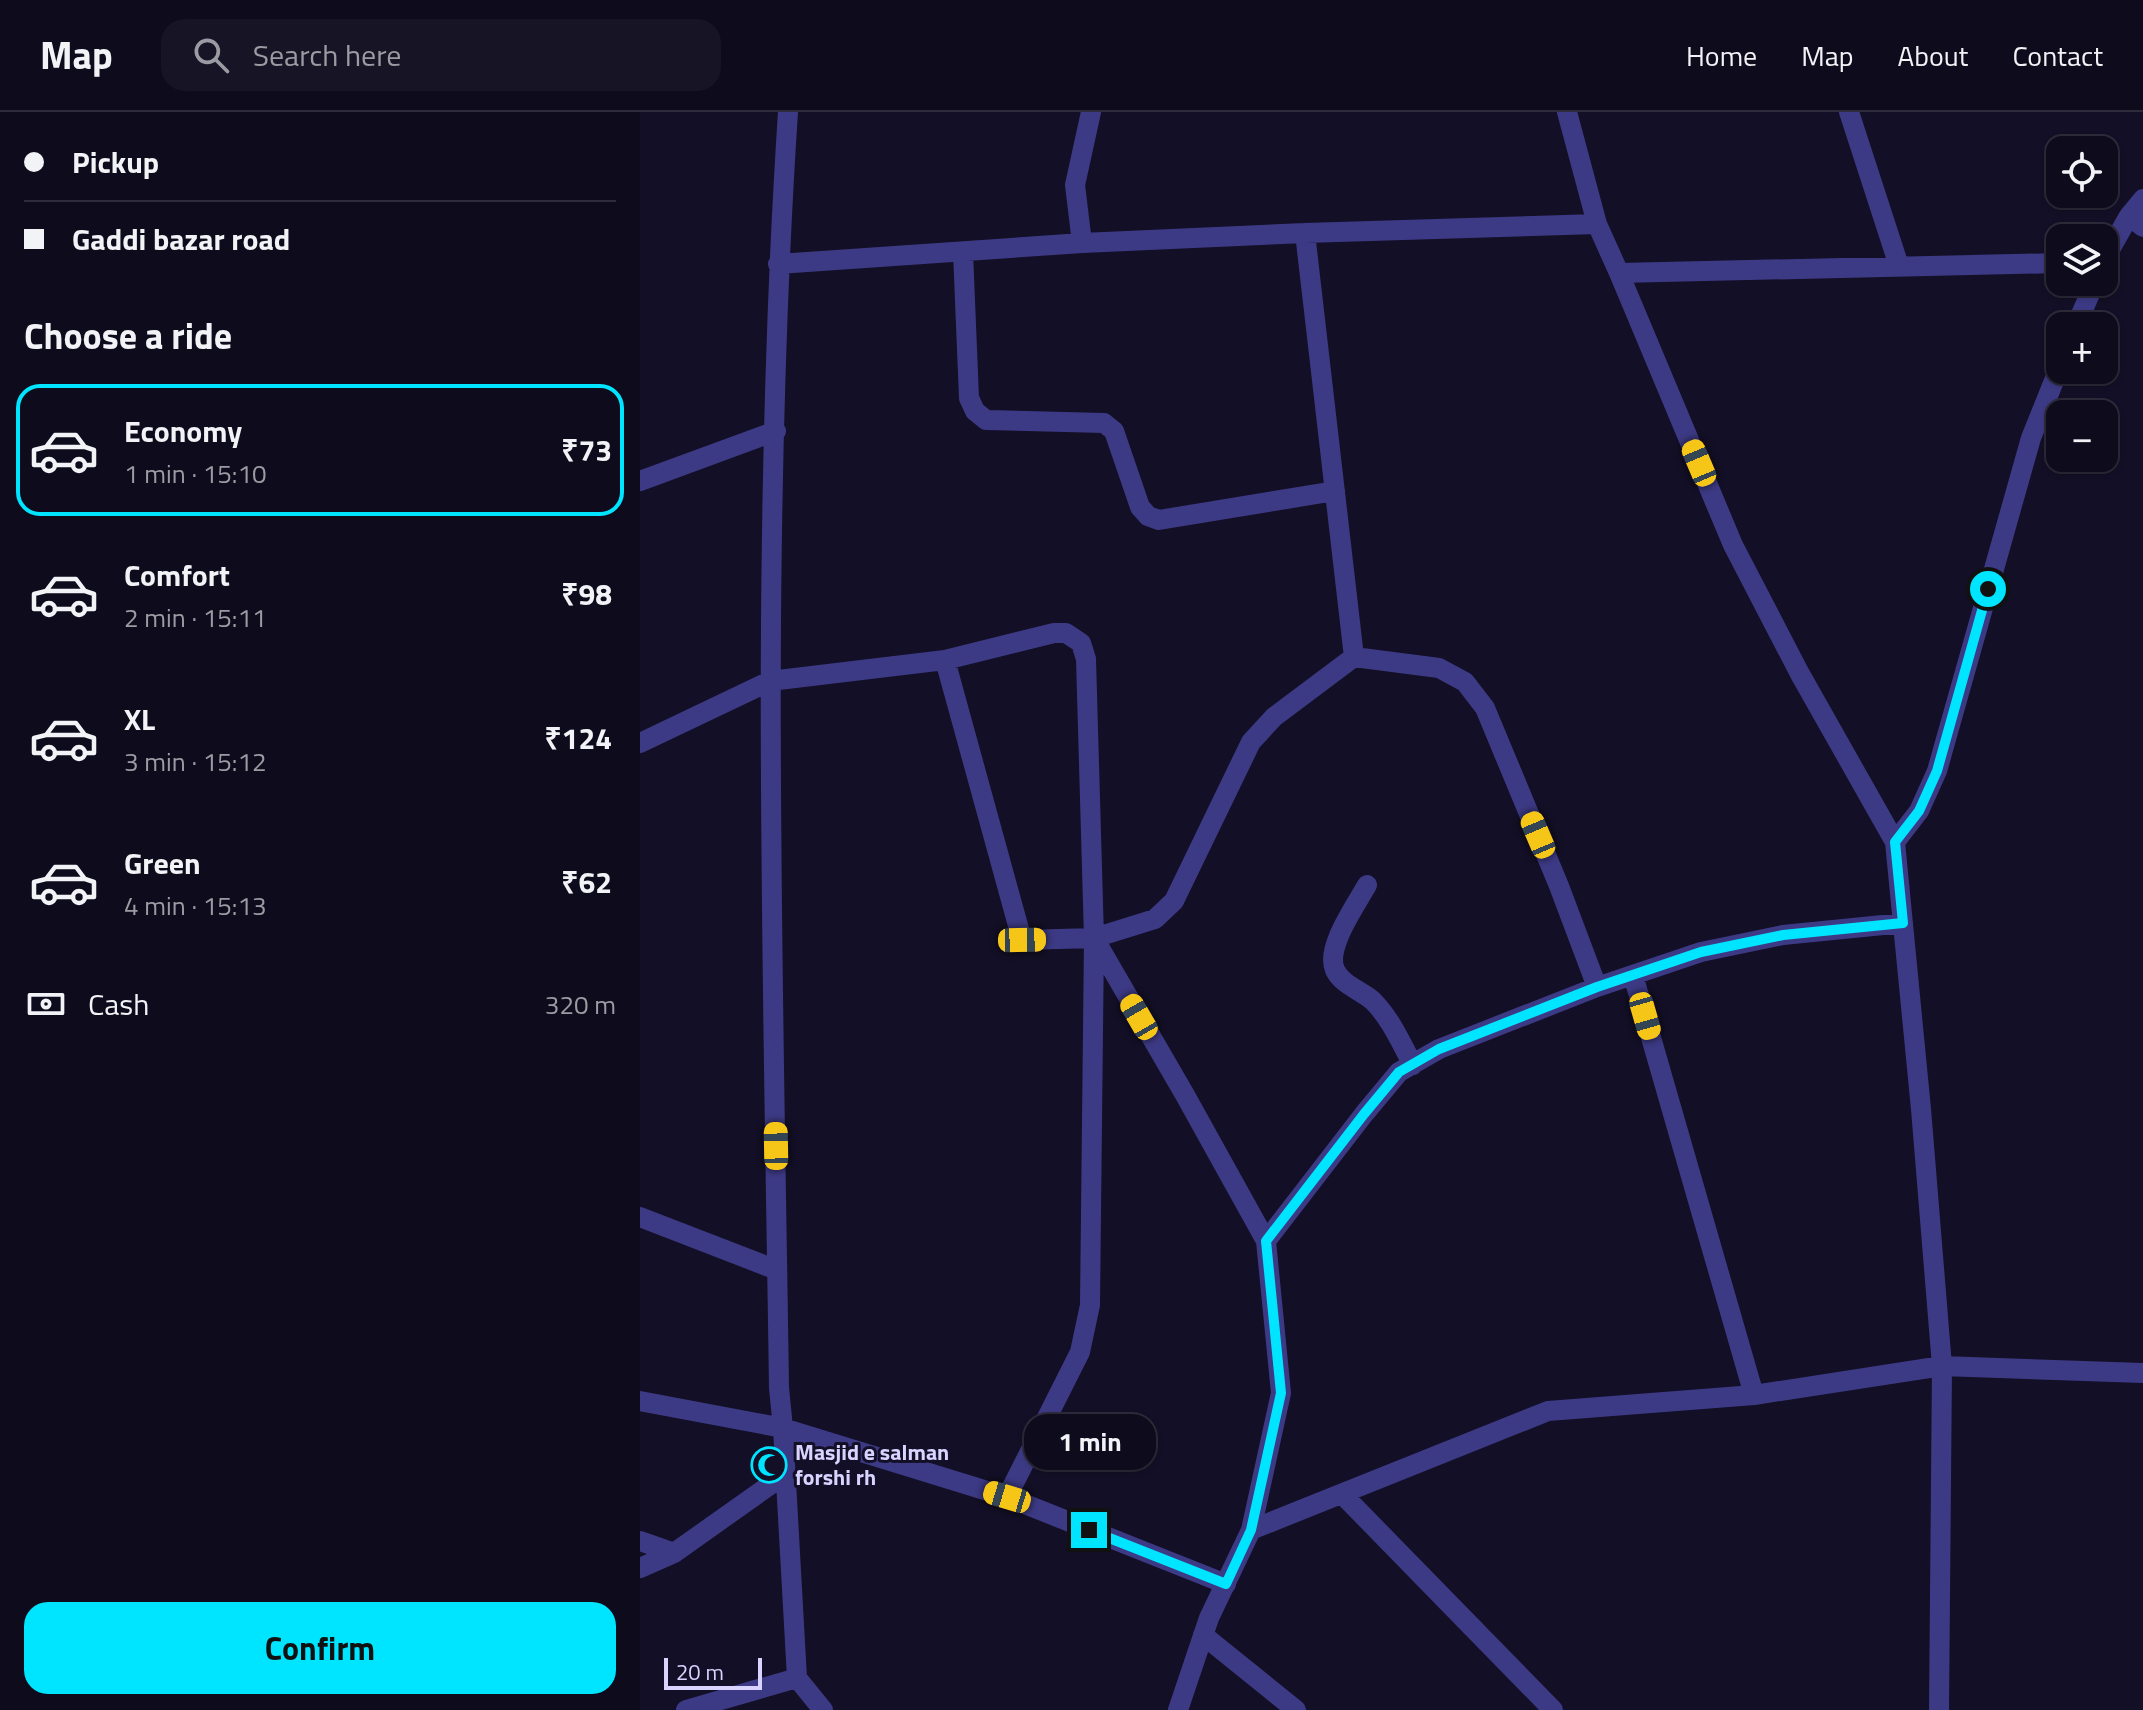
<!DOCTYPE html>
<meta charset="utf-8">
<style>
:root{--surface:#0e0b1c;--page:#171425;--text:#f1f3f6;--muted:#9b9ba3;--line:#2e2b3b;--accent:#00e5ff}
body{margin:0;font-family:"Titillium Web",sans-serif;background:var(--page);color:var(--text);height:100vh;display:flex;flex-direction:column;font-size:30px;white-space:nowrap}
*{box-sizing:border-box;margin:0}
p{font-size:26px;color:var(--muted)}
.icon{flex:none;width:44px;height:44px;fill:none;stroke:currentColor;stroke-width:2;stroke-linecap:round;stroke-linejoin:round}
.map{position:relative;flex:1;overflow:hidden}
.sheet{display:flex;flex-direction:column;background:var(--surface);width:640px}
.sheet>*{flex:none}
.banner{display:grid;align-content:center;height:176px;padding:0 24px;background:var(--surface)}
.fabs{position:absolute;left:1406px;top:24px;display:grid;gap:16px}
.fabs a{display:grid;place-items:center;width:72px;height:72px;border-radius:16px;background:var(--surface);box-shadow:0 2px 6px #0004,0 0 0 2px var(--line);font-size:40px}
.scale{position:absolute;left:24px;bottom:20px;width:98px;box-sizing:border-box;padding-left:8px;border:4px solid #d9d4ff;border-top:0;font-size:22px;line-height:28px;white-space:nowrap;color:#d9d4ff;-webkit-text-stroke:6px #130f26;paint-order:stroke}
.end{position:absolute;width:36px;height:36px;margin:-18px;border:10px solid #00e5ff;background:#111;box-shadow:0 0 0 4px #111}
.from{border-radius:50%}
.bubble{position:absolute;height:56px;border-radius:24px;background:var(--surface);box-shadow:0 2px 6px #0004,0 0 0 2px var(--line);font-size:26px;font-weight:700;line-height:56px;text-align:center}
.car{position:absolute;width:24px;height:48px;margin:-24px -12px;border-radius:10px;box-shadow:0 0 6px 2px #0007;background:linear-gradient(#f5c518 24%,#345 0 40%,#f5c518 0 76%,#345 0 86%,#f5c518 0)}
.banner b{display:flex;align-items:center;gap:28px;height:76px;font-size:30px}
.banner b+b{border-top:2px solid var(--line)}
.banner i{width:20px;height:20px;background:var(--text)}
ul{padding:0;list-style:none}
li{display:flex;align-items:center;gap:24px;height:132px;margin:0 16px 12px;padding:0 8px;border:4px solid transparent;border-radius:24px}
li div{flex:1}
li b{display:block;font-size:30px}
li em{font-style:normal;font-weight:700}
li.current{border-color:var(--accent)}
li>.icon{width:72px;height:72px;stroke-width:1.5}
h2{padding:0 24px;font-size:36px;line-height:96px}
.pay{display:flex;align-items:center;gap:20px;height:88px;padding:0 24px;font-size:30px}
.pay p{margin-inline-start:auto}
.primary-button{display:flex;gap:16px;margin-top:auto;padding:16px 24px}
.primary-button a{flex:1;height:92px;border-radius:24px;background:var(--accent);color:#111;font-size:32px;font-weight:700;line-height:92px;text-align:center}
header{display:flex;align-items:center;gap:48px;box-sizing:border-box;height:112px;padding:0 40px;background:var(--surface);border-bottom:2px solid var(--line)}
header strong{font-size:38px}
nav{display:flex;gap:44px;margin-inline-start:auto;font-size:28px}
.search{width:560px;height:72px;background:var(--page);display:flex;align-items:center;gap:20px;box-sizing:border-box;padding:0 28px;border-radius:24px;color:var(--muted);font-size:30px}
main{display:flex;flex:1;min-height:0}
.map>svg:first-child{display:block}
</style>
<header>
<strong>Map</strong>
<div class="search"><svg class="icon" aria-label="search" viewBox="0 0 24 24"><circle cx="10" cy="10" r="6"/><path d="M15 15l6 6"/></svg>Search here</div>
<nav><a>Home</a><a>Map</a><a>About</a><a>Contact</a></nav>
</header>
<main>
<section class="sheet">
<div class="banner">
<b><i class="from"></i>Pickup</b>
<b><i></i>Gaddi bazar road</b>
</div>
<h2>Choose a ride</h2>
<ul>
<li class="current"><svg class="icon" aria-label="car" viewBox="0 0 24 24"><path d="M5 17H2v-5l4-1 3-4h7l3 4 3 1v5h-3M9 17h6M6 11h13"/><circle cx="7" cy="17" r="2"/><circle cx="17" cy="17" r="2"/></svg><div><b>Economy</b><p>1 min · 15:10</p></div><em>₹73</em></li>
<li><svg class="icon" aria-label="car" viewBox="0 0 24 24"><path d="M5 17H2v-5l4-1 3-4h7l3 4 3 1v5h-3M9 17h6M6 11h13"/><circle cx="7" cy="17" r="2"/><circle cx="17" cy="17" r="2"/></svg><div><b>Comfort</b><p>2 min · 15:11</p></div><em>₹98</em></li>
<li><svg class="icon" aria-label="car" viewBox="0 0 24 24"><path d="M5 17H2v-5l4-1 3-4h7l3 4 3 1v5h-3M9 17h6M6 11h13"/><circle cx="7" cy="17" r="2"/><circle cx="17" cy="17" r="2"/></svg><div><b>XL</b><p>3 min · 15:12</p></div><em>₹124</em></li>
<li><svg class="icon" aria-label="car" viewBox="0 0 24 24"><path d="M5 17H2v-5l4-1 3-4h7l3 4 3 1v5h-3M9 17h6M6 11h13"/><circle cx="7" cy="17" r="2"/><circle cx="17" cy="17" r="2"/></svg><div><b>Green</b><p>4 min · 15:13</p></div><em>₹62</em></li>
</ul>
<div class="pay"><svg class="icon" aria-label="cash" viewBox="0 0 24 24"><path d="M3 7h18v10H3z"/><circle cx="12" cy="12" r="2"/></svg>Cash<p>320 m</p></div>
<div class="primary-button"><a>Confirm</a></div>
</section>
<div class="map">
<svg width="1503" height="1598" viewBox="0 0 1503 1598">
<rect width="100%" height="100%" fill="#130f26"/>
<g fill="none" stroke-linecap="round" stroke-linejoin="round">
<!-- lane -->
<path stroke="#3d3a85" stroke-width="20" d="M0 1105 137 1158
M367 1385 586 1472"/>
<!-- street -->
<path stroke="#3d3a85" stroke-width="20" d="M148 0C120 424 133 851 139 1276L143 1316 367 1385 440 1240 450 1193 454 826 515 807 534 789 611 630 634 605 714 545
M927 0 957 112
M1209 0 1259 154
M1503 87 1489 104 1503 115
M665 121 714 545 799 556 825 570 845 596 919 774 957 875
M442 131 435 73 451 0
M323 140 329 286 335 299 346 308 464 311 474 319 500 395 508 404 519 408 695 379
M1464 148 1489 104
M1420 151 979 161 1093 433 1160 562 1255 730 1279 699 1297 659 1391 326 1420 254
M138 152 442 131 665 121 957 112 979 161
M1436 214 1455 170
M0 369 136 319
M305 548 414 521H426L441 531 446 547 454 826 545 983 626 1129 641 1281 611 1418 569 1506 538 1598
M0 631 130 569 305 548 382 828 454 826
M1255 730 1281 997 1302 1254 1299 1598
M727 773C716 793 685 836 695 858 702 873 722 879 733 889 751 907 761 931 773 953
M993 863 1114 1283
M626 1129 724 1002 759 960 799 937 957 875 1061 840 1143 823 1263 811
M0 1289 143 1316 157 1566 46 1598
M702 1382 913 1598
M611 1418 908 1299 1114 1283 1302 1254 1503 1261
M0 1429 34 1441 0 1456
M34 1441 144 1363
M563 1523 656 1598
M157 1566 183 1598"/>
</g>
<g fill="none" stroke-linecap="round" stroke-linejoin="round">
<!-- route -->
<path stroke="#00e5ff" stroke-width="10" d="M449 1418 586 1472 611 1418 641 1281 626 1129 724 1002 759 960 799 937 957 875 1061 840 1143 823 1263 811 1255 730 1279 699 1297 659 1348 477"/>
</g>
<!-- icons -->
<defs>
<symbol id="mosque-ring" viewBox="-11 -11 22 22"><circle r="9.5" fill="#130f26" stroke="#00e5ff" stroke-width="1.5"/><path d="M3.5-4.9A6 6 0 1 0 3.5 4.9A5 5 0 1 1 3.5-4.9Z" fill="#00e5ff"/></symbol>
</defs>
<g fill-rule="evenodd">
<use href="#mosque-ring" x="109" y="1333" width="40" height="40"/>
</g>
<g text-anchor="middle" dominant-baseline="central" stroke-width="6" stroke-linejoin="round" paint-order="stroke">
<!-- poi labels -->
<g font-size="22" font-weight="bold" fill="#d9d4ff" stroke="#130f26" text-anchor="start">
<text x="155" y="1340">Masjid e salman<tspan x="155" dy="25">forshi rh</tspan></text>
</g>
</g>
</svg>
<div class="fabs">
<a><svg class="icon" aria-label="locate" viewBox="0 0 24 24"><circle cx="12" cy="12" r="6"/><path d="M12 2v4M12 18v4M2 12h4M18 12h4"/></svg></a>
<a><svg class="icon" aria-label="layers" viewBox="0 0 24 24"><path d="M12 4l9 5-9 5-9-5zM3 14l9 5 9-5"/></svg></a>
<a>+</a>
<a>−</a>
</div>
<div class="scale">20 m</div>
<i class="end from" style="left:1348px;top:477px"></i>
<i class="end" style="left:449px;top:1418px"></i>
<div class="bubble" style="left:384px;top:1302px;width:132px">1 min</div>
<i class="car" style="left:1059px;top:351px;rotate:337deg"></i>
<i class="car" style="left:898px;top:723px;rotate:337deg"></i>
<i class="car" style="left:382px;top:828px;rotate:89deg"></i>
<i class="car" style="left:1005px;top:904px;rotate:164deg"></i>
<i class="car" style="left:499px;top:905px;rotate:330deg"></i>
<i class="car" style="left:136px;top:1034px;rotate:359deg"></i>
<i class="car" style="left:367px;top:1385px;rotate:287deg"></i>
</div>
</main>
